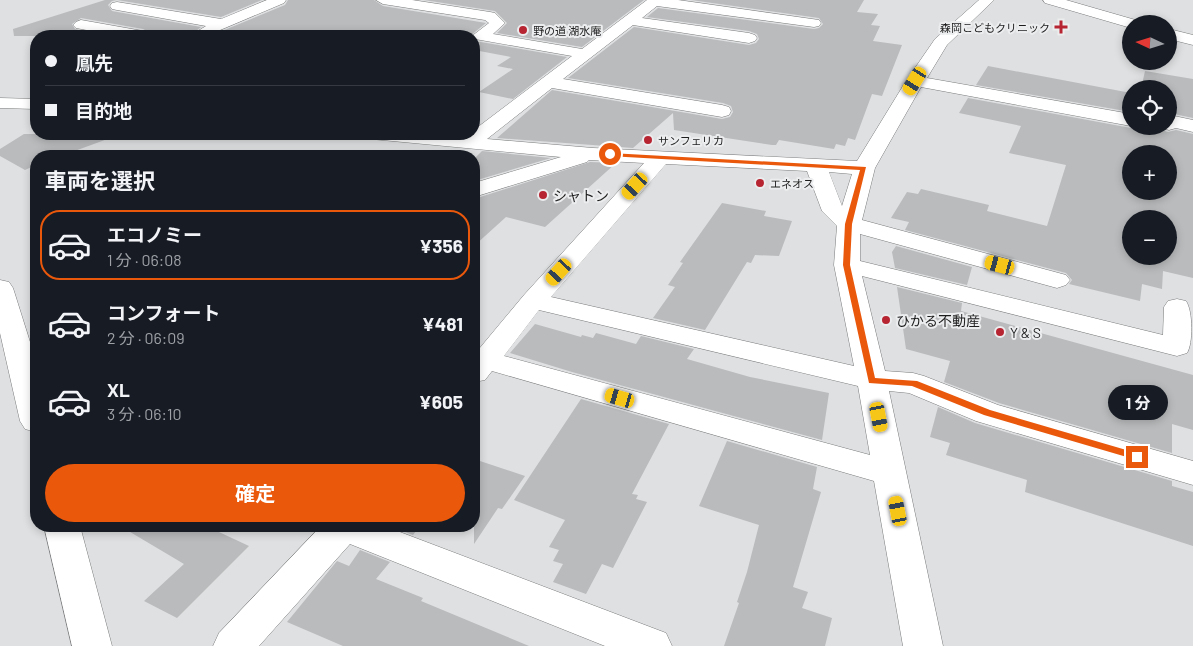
<!DOCTYPE html>
<html lang="ja">
<meta charset="utf-8">
<style>
:root{--surface:#171b24;--page:#242831;--text:#f1f3f6;--muted:#9ea1a6;--line:#363941;--accent:#ea580c}
body{margin:0;font-family:Barlow,"Noto Sans JP",sans-serif;background:var(--page);color:var(--text);height:100vh;display:flex;flex-direction:column;font-size:19px;white-space:nowrap}
*{box-sizing:border-box;margin:0}
p{font-size:16px;color:var(--muted)}
.icon{flex:none;width:28px;height:28px;fill:none;stroke:currentColor;stroke-width:2;stroke-linecap:round;stroke-linejoin:round}
.map{position:relative;flex:1;overflow:hidden}
.drawer{position:absolute;left:30px;top:150px;width:450px;height:382px;display:flex;flex-direction:column;background:var(--surface);border-radius:20px;box-shadow:0 2px 8px #0003}
.drawer>*{flex:none}
.top-card{position:absolute;left:30px;top:30px;width:450px;height:110px;border-radius:20px;box-shadow:0 2px 8px #0003;display:grid;align-content:center;height:110px;padding:0 15px;background:var(--surface)}
.needle{width:32px;rotate:274deg}
.tools{position:absolute;left:1122px;top:15px;display:grid;gap:10px}
.tools a{display:grid;place-items:center;width:55px;height:55px;border-radius:50%;background:var(--surface);box-shadow:0 2px 8px #0003;font-size:25px}
.end{position:absolute;width:22px;height:22px;margin:-11px;border:6px solid #ea580c;background:#fff;box-shadow:0 0 0 2px #fff}
.from{border-radius:50%}
.bubble{position:absolute;height:35px;border-radius:18px;background:var(--surface);box-shadow:0 2px 8px #0003;font-size:16px;font-weight:700;line-height:35px;text-align:center}
.car{position:absolute;width:15px;height:30px;margin:-15px -8px;border-radius:6px;box-shadow:0 0 4px 1px #0007;background:linear-gradient(#f5c518 24%,#345 0 40%,#f5c518 0 76%,#345 0 86%,#f5c518 0)}
.top-card b{display:flex;align-items:center;gap:18px;height:48px;font-size:19px}
.top-card b+b{border-top:1px solid var(--line)}
.top-card i{width:12px;height:12px;background:var(--text)}
ul{padding:0;list-style:none}
li{display:flex;align-items:center;gap:15px;height:70px;margin:0 10px 8px;padding:0 5px;border:2px solid transparent;border-radius:20px}
li div{flex:1}
li b{display:block;font-size:19px}
li em{font-style:normal;font-weight:700}
li.current{border-color:var(--accent)}
li>.icon{width:45px;height:45px;stroke-width:1.5}
h2{padding:0 15px;font-size:22px;line-height:60px}
.button{display:flex;gap:10px;margin-top:auto;padding:10px 15px}
.button a{flex:1;height:58px;border-radius:30px;background:var(--accent);color:#fff;font-size:20px;font-weight:700;line-height:58px;text-align:center}
.map>svg:first-child{display:block}
</style>
<div class="map">
<svg width="1193" height="646" viewBox="0 0 1193 646">
<rect width="100%" height="100%" fill="#dee0e1"/>
<!-- building -->
<path fill="#b9bbbc" fill-rule="evenodd" d="M105 0H262L221 17 117 0 112 1 108 5 112 11 201 27 196 31 202 36H153L149 32 143 29 81 18 72 24 75 29 109 36H14L13 29Z
M288 0H374L383 6 486 23 470 36H210L285 5Z
M424 0H644L582 47 497 33 507 23 495 11Z
M691 0H864L857 12 878 14 871 25 880 26 873 41 902 45 882 96 872 94 855 140 848 138 845 146 836 144 834 149 779 140 776 145H772L674 130 673 113 633 148 497 138 552 90 722 119 730 117 733 112 731 106 723 103 568 78 634 27 749 45 756 43 759 39 757 34 749 31 647 17 658 8 814 29 819 28 823 24 819 18Z
M474 40 475 41 567 57 513 99 479 92 513 69 497 66 511 57 474 50Z
M988 66 1131 93V112L976 85Z
M1145 71 1193 79V118L1174 114 1169 116V89H1141Z
M968 98 1131 128 1159 126 1161 130 1168 132 1176 130 1193 134V278L1163 271 1162 289 1142 284 1140 301 1069 284 1072 280 1066 273 905 230 909 222 891 218 907 192 918 194 921 189 989 205 987 211 1047 226 1066 165 1009 153 1021 126 959 113ZM1131 154H1169V191H1131ZM1131 219H1169V256H1131Z
M24 134H112L113 137 61 156H36V165L25 170 0 156V149Z
M482 151 551 158 474 181V159Z
M590 162 616 163 545 227 506 217 474 246V199Z
M722 203 766 211 764 216 792 221 779 256 755 255 751 263 747 262 705 330 653 318 675 287 668 285 683 263 680 262Z
M896 246 972 267 967 285 895 268 892 252Z
M897 287 962 303 961 311 1193 375V430L1172 424V453L999 403 944 382 950 361 906 349Z
M535 324 581 337 582 335 593 338 596 333 636 344 641 336 694 349 687 359 750 377 829 393 822 440 572 372 510 353Z
M581 399 669 424 632 494 638 495 636 499 647 502 613 568 602 564 586 594 553 582 563 564 553 561 559 550 549 547 565 520 514 500Z
M938 407 975 423 1172 481V486L1193 492V546L1025 492 1027 480 946 455 950 443 930 437Z
M727 441 817 467 813 489 821 492 793 587 808 592 802 608 832 618 825 646H724L739 603 737 602 747 572 759 525 699 506Z
M474 459 525 476 502 509 498 508 474 544Z
M120 526H206L249 546 177 618 144 601 184 564Z
M390 526H420L413 535Z
M360 550 390 562 376 579 423 598 421 601 529 646H343L287 622 337 561 349 566Z"/>
<g fill="none" stroke-linecap="round" stroke-linejoin="round">
<defs>
<path id="minor" d="M267 0H286L284 3 206 36 201 34 198 31 206 26 117 10 112 9 110 6 112 3 117 2 221 19Z
M376 0H412L490 12 495 13 505 23 493 34 582 49 647 0H678L819 20 821 23 819 26 814 27 657 6 642 18 749 33 755 35 757 38 755 41 749 43 633 25 563 79 722 105 729 107 731 111 729 115 722 117 552 88 487 139 593 148 857 161 906 81 935 39 979 0H994L947 45 927 78 1131 114V126L921 87 875 168 862 220 1066 275 1070 280 1066 285 1057 288 860 234V261L1163 335 1164 307 1168 301 1177 299 1186 301C1193 311 1193 344 1187 353L1177 356 862 276 885 371 913 373 924 376 998 405 1193 461V485L976 421 909 393 889 391 943 646H903L874 481 492 371 485 380 474 382V355L524 295 644 163 589 160 587 162 474 197V183L561 157 361 138 358 134H432L465 137 469 134H474V130L572 56 475 39 472 36 489 23 485 20 383 4ZM666 164 807 171 822 211 837 226 834 265 854 366 551 297ZM829 172 852 174 842 206ZM539 310 858 386 870 455 504 356Z
M81 20 143 31 148 33 151 36H118L76 28 73 25 76 22Z
M0 98 36 99V109L0 108Z
M1174 116 1193 120V132L1176 128 1169 130 1162 128 1161 126H1169V118Z
M0 280 9 282 13 288 36 361V432L25 429 20 421 0 333Z
M44 526H80L112 646H72Z
M321 526H384L666 633 672 646H605L350 544 259 646H213L219 633Z"/>
<path id="major" d="M1043 0H1066L1139 21 1141 24H1131V28L1045 3Z
M1169 29 1193 35V45L1169 39Z"/>
</defs>
<!-- minor casing -->
<use href="#minor" stroke="#7a7b7c" stroke-width="1"/>
<!-- major casing -->
<use href="#major" stroke="#7a7b7c" stroke-width="1"/>
<!-- minor -->
<use href="#minor" fill="#fff" fill-rule="evenodd"/>
<!-- major -->
<use href="#major" fill="#fff" fill-rule="evenodd"/>
</g>
<!-- route -->
<path fill="#ea580c" d="M610 153 866 167 852 224 850 265 875 378 917 381 990 410 1140 454V459L1137 460 984 415 912 386 869 383 843 265 845 224 860 170 608 156Z"/>
<!-- markers -->
<g fill="#b62531" stroke="#ecedee" stroke-width="2">
<path d="M1058.5 19.5h5v5h5v5h-5v5h-5v-5h-5v-5h5z"/>
<circle cx="523" cy="30" r="5"/>
<circle cx="648" cy="140" r="5"/>
<circle cx="760" cy="183" r="5"/>
<circle cx="543" cy="195" r="5"/>
<circle cx="886" cy="320" r="5"/>
<circle cx="1000" cy="332" r="5"/>
</g>
<g text-anchor="middle" dominant-baseline="central" stroke-width="4" stroke-linejoin="round" paint-order="stroke">
<!-- far-poi labels -->
<g font-size="11" fill="#1d1d1e" stroke="#ecedee" text-anchor="start">
<text x="1050" y="27" text-anchor="end">森岡こどもクリニック</text>
<text x="533" y="30">野の道 湖水庵</text>
<text x="658" y="140">サンフェリカ</text>
<text x="770" y="183">エネオス</text>
</g>
<!-- poi labels -->
<g font-size="14" fill="#1d1d1e" stroke="#ecedee" text-anchor="start">
<text x="553" y="195">シャトン</text>
<text x="896" y="320">ひかる不動産</text>
<text x="1010" y="332">Y &amp; S</text>
</g>
</g>
</svg>
<div class="tools">
<a><svg class="needle" viewBox="-14 -14 28 28"><path d="M0-13l5 13h-10z" fill="#e53935"/><path d="M0 13l5-13h-10z" fill="#9ea1a6"/></svg></a>
<a><svg class="icon" aria-label="locate" viewBox="0 0 24 24"><circle cx="12" cy="12" r="6"/><path d="M12 2v4M12 18v4M2 12h4M18 12h4"/></svg></a>
<a>+</a>
<a>−</a>
</div>
<i class="end from" style="left:610px;top:154px"></i>
<i class="end" style="left:1137px;top:457px"></i>
<div class="bubble" style="left:1108px;top:385px;width:60px">1 分</div>
<i class="car" style="left:915px;top:81px;rotate:212deg"></i>
<i class="car" style="left:635px;top:186px;rotate:222deg"></i>
<i class="car" style="left:1000px;top:265px;rotate:285deg"></i>
<i class="car" style="left:559px;top:272px;rotate:222deg"></i>
<i class="car" style="left:620px;top:398px;rotate:286deg"></i>
<i class="car" style="left:879px;top:417px;rotate:169deg"></i>
<i class="car" style="left:898px;top:511px;rotate:349deg"></i>
<div class="top-card">
<b><i class="from"></i>鳳先</b>
<b><i></i>目的地</b>
</div>
<section class="drawer">
<h2>車両を選択</h2>
<ul>
<li class="current"><svg class="icon" aria-label="car" viewBox="0 0 24 24"><path d="M5 17H2v-5l4-1 3-4h7l3 4 3 1v5h-3M9 17h6M6 11h13"/><circle cx="7" cy="17" r="2"/><circle cx="17" cy="17" r="2"/></svg><div><b>エコノミー</b><p>1 分 · 06:08</p></div><em>¥356</em></li>
<li><svg class="icon" aria-label="car" viewBox="0 0 24 24"><path d="M5 17H2v-5l4-1 3-4h7l3 4 3 1v5h-3M9 17h6M6 11h13"/><circle cx="7" cy="17" r="2"/><circle cx="17" cy="17" r="2"/></svg><div><b>コンフォート</b><p>2 分 · 06:09</p></div><em>¥481</em></li>
<li><svg class="icon" aria-label="car" viewBox="0 0 24 24"><path d="M5 17H2v-5l4-1 3-4h7l3 4 3 1v5h-3M9 17h6M6 11h13"/><circle cx="7" cy="17" r="2"/><circle cx="17" cy="17" r="2"/></svg><div><b>XL</b><p>3 分 · 06:10</p></div><em>¥605</em></li>
</ul>
<div class="button"><a>確定</a></div>
</section>
</div>
